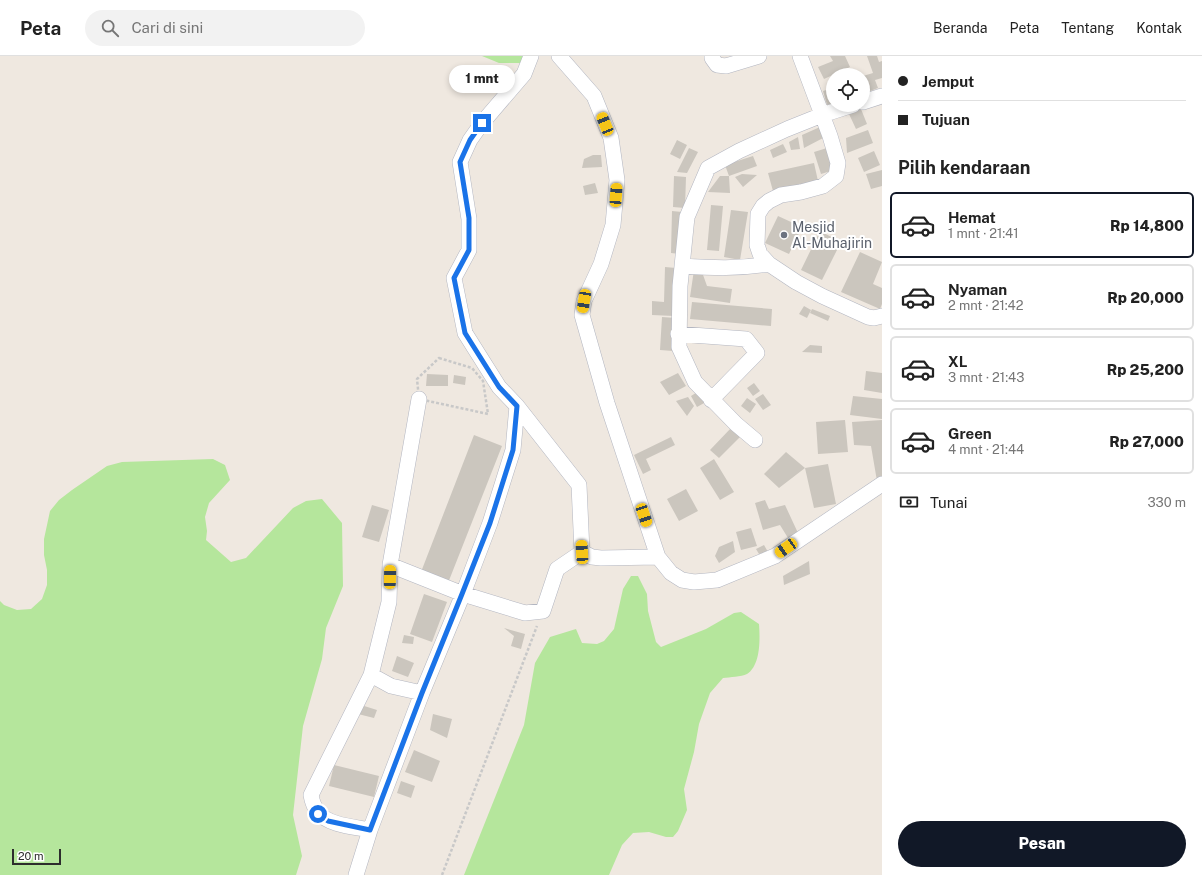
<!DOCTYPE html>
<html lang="id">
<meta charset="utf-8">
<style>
:root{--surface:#fff;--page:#f2f2f2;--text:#222;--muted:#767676;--line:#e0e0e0;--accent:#111827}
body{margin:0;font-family:"Public Sans",sans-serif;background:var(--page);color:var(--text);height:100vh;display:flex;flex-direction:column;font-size:15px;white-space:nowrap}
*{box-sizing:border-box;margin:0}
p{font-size:13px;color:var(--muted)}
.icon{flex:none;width:22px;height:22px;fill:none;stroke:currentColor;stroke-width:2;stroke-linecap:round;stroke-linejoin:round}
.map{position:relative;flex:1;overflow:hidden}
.sheet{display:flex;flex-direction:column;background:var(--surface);width:320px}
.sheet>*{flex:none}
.banner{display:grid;align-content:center;height:88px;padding:0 16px;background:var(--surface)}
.tools{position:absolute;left:826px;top:12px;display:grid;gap:8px}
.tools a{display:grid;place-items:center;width:44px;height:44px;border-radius:50%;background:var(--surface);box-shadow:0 2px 6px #0003;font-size:20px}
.scale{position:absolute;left:12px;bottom:10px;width:49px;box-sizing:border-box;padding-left:4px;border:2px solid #2d2d2d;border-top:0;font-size:11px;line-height:14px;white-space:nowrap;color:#2d2d2d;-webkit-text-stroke:3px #fff;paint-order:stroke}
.end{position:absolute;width:18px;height:18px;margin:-9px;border:5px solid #1a73e8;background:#fff;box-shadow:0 0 0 2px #fff}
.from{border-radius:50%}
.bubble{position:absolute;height:28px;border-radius:14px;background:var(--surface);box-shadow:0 2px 6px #0003;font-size:13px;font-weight:800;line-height:28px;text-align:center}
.car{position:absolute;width:12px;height:24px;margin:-12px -6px;border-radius:5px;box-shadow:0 0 3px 1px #0007;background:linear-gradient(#f5c518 24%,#345 0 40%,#f5c518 0 76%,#345 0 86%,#f5c518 0)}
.banner b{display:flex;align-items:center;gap:14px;height:38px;font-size:15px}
.banner b+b{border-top:1px solid var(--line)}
.banner i{width:10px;height:10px;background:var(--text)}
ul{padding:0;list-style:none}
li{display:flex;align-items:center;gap:12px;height:66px;margin:0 8px 6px;padding:0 8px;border:2px solid var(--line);border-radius:6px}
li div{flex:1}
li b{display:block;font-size:15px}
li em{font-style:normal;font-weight:800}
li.on{border-color:var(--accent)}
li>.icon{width:36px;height:36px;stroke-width:1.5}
h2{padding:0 16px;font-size:18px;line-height:48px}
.pay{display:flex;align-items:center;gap:10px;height:44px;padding:0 16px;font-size:15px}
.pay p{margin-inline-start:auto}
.primary-button{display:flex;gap:8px;margin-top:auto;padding:8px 16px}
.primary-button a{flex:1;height:46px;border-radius:24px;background:var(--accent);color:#fff;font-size:16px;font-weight:800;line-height:46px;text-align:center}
header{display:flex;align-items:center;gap:24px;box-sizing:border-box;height:56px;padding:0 20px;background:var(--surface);border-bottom:1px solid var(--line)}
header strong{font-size:19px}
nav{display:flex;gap:22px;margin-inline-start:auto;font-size:14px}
.search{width:280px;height:36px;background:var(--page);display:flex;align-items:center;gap:10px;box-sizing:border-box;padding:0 14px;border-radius:22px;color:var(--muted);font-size:15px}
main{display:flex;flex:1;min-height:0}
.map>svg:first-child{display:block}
</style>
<header>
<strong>Peta</strong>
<div class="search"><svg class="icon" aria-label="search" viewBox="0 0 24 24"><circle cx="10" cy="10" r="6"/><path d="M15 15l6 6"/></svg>Cari di sini</div>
<nav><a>Beranda</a><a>Peta</a><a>Tentang</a><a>Kontak</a></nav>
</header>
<main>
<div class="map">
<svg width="882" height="819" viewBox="0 0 882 819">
<rect width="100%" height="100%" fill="#efe8e0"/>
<!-- green -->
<path fill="#b5e69c" d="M482 0H533L530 7H499Z
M213 403 225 409 230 424 209 447 205 461 207 475 206 484 231 506 246 502 293 452 306 445 322 443 342 467 343 530 326 572 322 603 303 670 293 759 302 800 296 819H0V545L4 549 17 554 31 553 42 543 47 529V514L44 499V483L50 455 59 444 72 434 107 410 122 406Z
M631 520H638L647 538 648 555 656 586 661 591 706 573 734 557 741 556 759 568C760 582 761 609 747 618 741 621 730 621 723 622L710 637 699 668 694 696 684 733 687 754 678 775 673 781H666L649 776 633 777 622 789 609 819H464L524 669 535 607 550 581 576 573 582 587 597 588 604 585 614 573 623 533Z"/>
<!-- building -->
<path fill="#cbc6be" d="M830 0H845L850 11 824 23 818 11 833 5Z
M867 0H877L879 6 882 5V22L875 24 878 32 865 37 863 30V20L873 17Z
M833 32V48L827 49 823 35Z
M861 53 867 68 856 73 849 58Z
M820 71 825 81 804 92 802 79Z
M868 74 873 87 847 97 846 82Z
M798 81 800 93 791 94 789 86Z
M677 84 687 89 680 103 670 98Z
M783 88 787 96 773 102 770 94Z
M689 92 698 96 687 117 677 116Z
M827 92 834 114 821 118 814 96Z
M874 95 880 109 864 116 858 102Z
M593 99H601L602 111 582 112 584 103Z
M753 100 757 110 729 120 725 109Z
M814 107 818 125 773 135 768 117Z
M882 114V130L871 133 866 118Z
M742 118 757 119 743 131 735 121Z
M674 120 686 121 685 152 673 151Z
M720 120H729L730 137 708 136Z
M595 127 598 137 585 139 583 130Z
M711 149 723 150 719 195 707 194Z
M731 154 748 156 740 204 724 201Z
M672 155 682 156 680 198 671 197Z
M778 160 802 171 789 198 765 187Z
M820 175 841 186 822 224 801 214Z
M860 196 882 206 873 228 882 232V248L880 253 841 236Z
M665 211 676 212 674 260 652 259V245L664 246Z
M694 214 702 216 707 230 732 233 730 247 690 241Z
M692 246 772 253 771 270 690 263Z
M804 250 811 254 807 262 799 258Z
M812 253 830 260 828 265 810 257Z
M662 261 676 262 673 295 660 294Z
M810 289 822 290V297L802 296Z
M866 315 882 317V337L864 334Z
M678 317 686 330 669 339 660 326Z
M427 318 448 319V330H426Z
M454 319 466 321 465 329 453 327Z
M754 327 760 335 753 340 747 332Z
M699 335 706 346 697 351 691 340Z
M763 338 771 349 763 354 755 343Z
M853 340 882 343V363L850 359Z
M688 341 694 350 687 360 676 345Z
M747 342 756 348 750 357 741 350Z
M845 364 848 396 818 398 816 366Z
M882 364V421L877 425 871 390 854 389 852 366Z
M731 372 740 381 719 402 710 394Z
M474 379 502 390 448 527 421 516Z
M671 381 675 389 646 403 651 414 643 418 634 399Z
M786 396 805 412 779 432 764 418Z
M714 403 734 436 720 444 700 412Z
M828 408 836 448 814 452 805 412Z
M686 433 698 455 679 465 667 443Z
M765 444 769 453 785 449 798 477 788 482 780 469 763 474 755 447Z
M372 449 389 454 379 486 362 481Z
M751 472 757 490 741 494 736 476Z
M733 485 735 496 719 507 715 500 719 491Z
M764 489 768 496 759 498 756 493Z
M809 505 810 518 784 529 783 520Z
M424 538 447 546 432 586 410 578Z
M504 572 525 578 521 593 511 590 514 580Z
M404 579 414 581 413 588 402 587Z
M397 600 414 607 408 621 392 615Z
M361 649 377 654 374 662 358 658Z
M433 658 452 663 447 682 430 674Z
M414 694 440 705 432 726 405 716Z
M334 709 379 720 374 741 329 730Z
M401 725 415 730 411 742 397 737Z"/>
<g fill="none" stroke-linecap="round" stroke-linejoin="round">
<defs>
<path id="street" d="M531 0 524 18 482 67 470 84 460 106 469 163V194L454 222 465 277 499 331 517 350 579 429 582 496
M559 0 594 40 611 82 617 124 613 169 601 208 584 245 582 259 607 347 658 501
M712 0V2L717 9 726 10 759 0
M800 0 830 80 838 107 836 120 823 130 801 136 781 139 769 145 763 150 758 158 757 189 760 198 769 208 796 226 822 240 868 261 874 262 882 260
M863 46 882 40
M682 210C714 212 738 213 769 208
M678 278 746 283 757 297 711 344
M517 350 513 394 490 467 463 538 422 637 391 630 371 619 389 546 390 509 463 538 525 557 543 555 557 513 582 496
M755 384 736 368 695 326 679 291 680 230 687 161 708 112 739 95 787 73 822 59 853 49
M582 496 592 501 601 502 658 501 671 517 682 524 694 526 717 524 775 500 882 428
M390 509 419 343
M370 774C355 771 327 769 318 756 314 751 312 745 311 739L371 619
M356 819 370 774 422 637"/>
</defs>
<!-- street casing -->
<use href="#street" stroke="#b3b6c1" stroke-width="16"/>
<!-- path -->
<path stroke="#c8c8c8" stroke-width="2.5" stroke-dasharray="3 2" stroke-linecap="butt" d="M439 302 472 312 483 325 488 358 419 343 417 323Z
M442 819 537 570"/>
<!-- street -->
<use href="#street" stroke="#fff" stroke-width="15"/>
</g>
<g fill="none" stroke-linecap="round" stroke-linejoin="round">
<!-- route -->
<path stroke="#1a73e8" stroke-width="5" d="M318 758 328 765 370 774 422 637 462 538 490 467 513 394 517 350 499 331 465 277 454 222 469 194V162L460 106 470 84 482 67"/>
</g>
<!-- markers -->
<circle fill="#6b7280" stroke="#fff" stroke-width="1.5" cx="784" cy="179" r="4"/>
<g text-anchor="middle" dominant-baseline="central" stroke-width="4" stroke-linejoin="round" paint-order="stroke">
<!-- worship labels -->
<g font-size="14" fill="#5b616d" stroke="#fff" text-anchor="start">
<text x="792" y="171">Mesjid<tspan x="792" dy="16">Al-Muhajirin</tspan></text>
</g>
</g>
</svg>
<div class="tools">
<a><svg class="icon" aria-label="locate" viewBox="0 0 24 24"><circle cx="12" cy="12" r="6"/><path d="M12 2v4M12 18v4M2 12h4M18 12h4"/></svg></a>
</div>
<div class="scale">20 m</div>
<i class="end from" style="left:318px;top:758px"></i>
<i class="end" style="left:482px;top:67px"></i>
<div class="bubble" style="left:449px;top:9px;width:66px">1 mnt</div>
<i class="car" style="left:605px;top:68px;rotate:338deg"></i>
<i class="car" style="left:616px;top:139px;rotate:4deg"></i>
<i class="car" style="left:584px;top:245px;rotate:189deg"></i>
<i class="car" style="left:644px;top:459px;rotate:161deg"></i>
<i class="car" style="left:786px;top:492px;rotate:236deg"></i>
<i class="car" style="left:582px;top:496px;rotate:357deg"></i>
<i class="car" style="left:390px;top:521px;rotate:1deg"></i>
</div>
<section class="sheet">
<div class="banner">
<b><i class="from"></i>Jemput</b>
<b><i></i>Tujuan</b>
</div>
<h2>Pilih kendaraan</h2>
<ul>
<li class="on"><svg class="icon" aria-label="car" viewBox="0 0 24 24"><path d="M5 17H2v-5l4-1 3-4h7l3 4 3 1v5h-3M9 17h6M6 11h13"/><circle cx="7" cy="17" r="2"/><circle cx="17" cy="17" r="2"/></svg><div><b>Hemat</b><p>1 mnt · 21:41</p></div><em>Rp 14,800</em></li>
<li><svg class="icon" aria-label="car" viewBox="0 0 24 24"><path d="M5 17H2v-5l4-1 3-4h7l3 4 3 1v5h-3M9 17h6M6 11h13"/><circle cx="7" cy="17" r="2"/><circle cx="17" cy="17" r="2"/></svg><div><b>Nyaman</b><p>2 mnt · 21:42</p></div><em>Rp 20,000</em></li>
<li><svg class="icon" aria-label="car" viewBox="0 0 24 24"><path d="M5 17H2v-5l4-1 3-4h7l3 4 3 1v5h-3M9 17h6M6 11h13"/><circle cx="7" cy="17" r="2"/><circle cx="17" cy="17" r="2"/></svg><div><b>XL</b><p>3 mnt · 21:43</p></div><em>Rp 25,200</em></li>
<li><svg class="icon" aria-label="car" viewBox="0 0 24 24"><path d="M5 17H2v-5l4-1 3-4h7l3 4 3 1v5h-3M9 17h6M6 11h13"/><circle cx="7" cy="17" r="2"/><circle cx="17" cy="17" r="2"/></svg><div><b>Green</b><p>4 mnt · 21:44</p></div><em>Rp 27,000</em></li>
</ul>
<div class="pay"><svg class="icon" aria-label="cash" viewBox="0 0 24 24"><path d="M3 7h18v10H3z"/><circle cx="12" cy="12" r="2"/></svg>Tunai<p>330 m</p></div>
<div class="primary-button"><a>Pesan</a></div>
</section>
</main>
